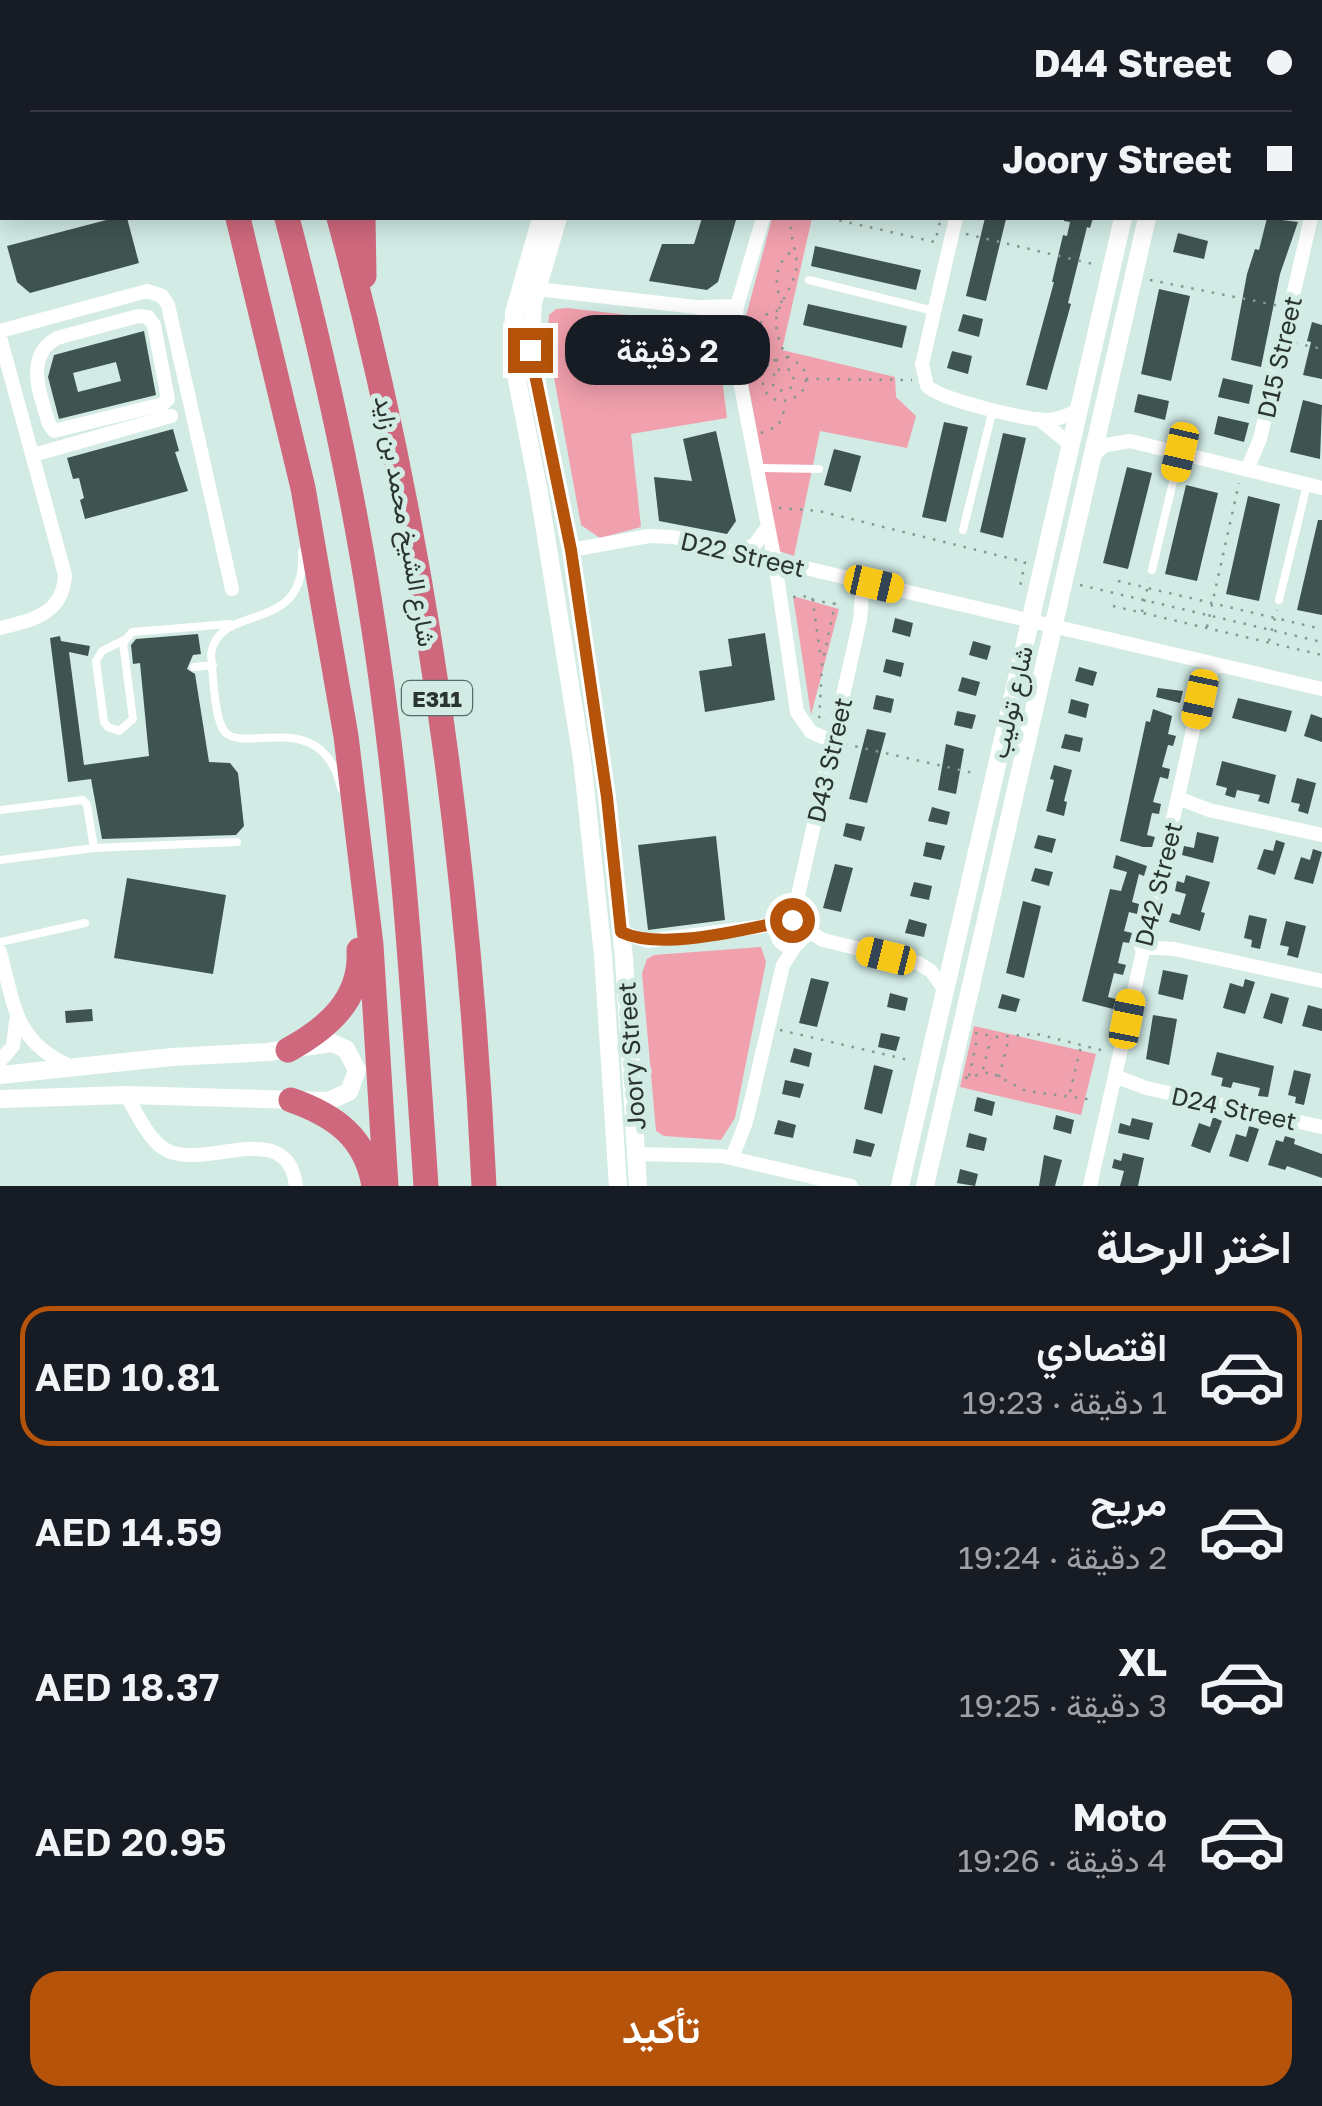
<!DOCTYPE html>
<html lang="ar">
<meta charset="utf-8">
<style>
:root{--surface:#171b24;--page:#242831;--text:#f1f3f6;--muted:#9ea1a6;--line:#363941;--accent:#b45309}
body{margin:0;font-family:"Golos Text",Vazirmatn,sans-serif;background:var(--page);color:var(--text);direction:rtl;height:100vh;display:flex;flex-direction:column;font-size:38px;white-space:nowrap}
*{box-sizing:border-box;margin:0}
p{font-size:32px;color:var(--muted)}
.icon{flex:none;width:55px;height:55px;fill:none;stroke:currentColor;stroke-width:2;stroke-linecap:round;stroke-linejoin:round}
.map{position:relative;height:1186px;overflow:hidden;direction:ltr}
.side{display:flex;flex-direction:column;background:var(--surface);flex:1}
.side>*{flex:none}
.top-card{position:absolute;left:0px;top:0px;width:1322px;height:220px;box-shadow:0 5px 25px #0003;direction:rtl;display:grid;align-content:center;height:220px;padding:0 30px;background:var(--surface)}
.end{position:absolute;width:45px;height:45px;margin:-22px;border:12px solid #b45309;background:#fff;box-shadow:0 0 0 5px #fff}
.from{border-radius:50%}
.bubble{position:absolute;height:70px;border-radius:30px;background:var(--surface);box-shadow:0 5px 25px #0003;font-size:32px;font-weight:600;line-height:70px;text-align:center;direction:rtl}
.car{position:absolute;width:30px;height:60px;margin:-30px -15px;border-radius:12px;box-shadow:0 0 8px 2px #0007;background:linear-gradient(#f5c518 24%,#345 0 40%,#f5c518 0 76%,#345 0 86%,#f5c518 0)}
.top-card b{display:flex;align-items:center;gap:35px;height:95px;font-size:38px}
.top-card b+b{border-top:2px solid var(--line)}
.top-card i{width:25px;height:25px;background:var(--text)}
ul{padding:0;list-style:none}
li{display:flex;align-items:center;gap:30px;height:140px;margin:0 20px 15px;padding:0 10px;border:5px solid transparent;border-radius:30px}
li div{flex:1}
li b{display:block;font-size:38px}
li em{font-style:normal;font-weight:600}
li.on{border-color:var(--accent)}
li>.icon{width:90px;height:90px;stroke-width:1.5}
h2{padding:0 30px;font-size:45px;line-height:120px}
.button{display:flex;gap:20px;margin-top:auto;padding:20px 30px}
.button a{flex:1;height:115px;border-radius:30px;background:var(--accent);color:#fff;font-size:40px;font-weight:600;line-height:115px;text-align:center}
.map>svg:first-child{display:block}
</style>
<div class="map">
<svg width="1322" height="1186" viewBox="0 0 1322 1186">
<rect width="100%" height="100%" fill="#d2ebe5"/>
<!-- green -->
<path fill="#f1a0ad" d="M772 218H812L782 350 895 377 896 397 916 416 907 448 820 431 794 556 779 551 740 339Z
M567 308 708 324 716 330 727 418 631 434 641 527 600 538 581 525 547 339 549 315 556 309Z
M793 596 839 609 811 715Z
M761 947 766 962 735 1118 721 1140 664 1136 656 1131 642 973 647 959 654 955Z
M974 1026 1096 1054 1081 1115 960 1087Z"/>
<!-- building -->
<path fill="#3f5450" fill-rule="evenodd" d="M114 218H127L139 263 30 293 17 282 7 246Z
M702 218 736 220 718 282 707 290 649 281 662 244H694Z
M985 218 1006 219 986 301 966 296Z
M1064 218H1093L1090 228 1087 227 1068 303 1071 304 1047 390 1026 385 1054 282H1052L1063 235 1067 236 1070 222 1064 221Z
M1267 218 1298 222 1280 274 1261 367 1231 360 1247 274 1255 249 1259 250Z
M1178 233 1208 241 1204 259 1173 252Z
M815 246 921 270 916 290 811 266Z
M1159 289 1190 296 1171 381 1141 374Z
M808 304 907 326 902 348 803 325Z
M963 314 983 319 979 337 958 331Z
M1312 322 1322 325V379L1303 375 1311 342 1307 341Z
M144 331 156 395 59 419 48 377 54 355ZM116 362 121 381 78 392 73 373Z
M952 351 972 356 968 374 947 368Z
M1223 378 1253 385 1249 404 1218 397Z
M1138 394 1169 401 1165 420 1134 412Z
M1303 400 1322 405 1320 459 1290 452Z
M1218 416 1249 423 1244 442 1214 434Z
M944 422 968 427 946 522 922 517Z
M173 429 179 451 175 452 188 491 85 519 80 500 84 498 79 478 73 479 67 458Z
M716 431 736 521 727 534 659 521 654 477 692 481 683 439Z
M1003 433 1026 438 1003 538 980 532Z
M834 449 861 456 851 492 824 485Z
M1127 467 1152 473 1128 569 1103 563Z
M1186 485 1218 493 1197 581 1165 574Z
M1248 496 1280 504 1259 601 1226 594Z
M1318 520H1322V615L1297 610Z
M895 618 913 623 910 637 892 632Z
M765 633 775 700 705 712 699 671 732 666 728 639Z
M198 634 201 654 193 655 187 669 195 674 209 762 230 763 238 773 244 826 236 835 102 839 91 779 68 782 50 638 60 636 61 641 90 646 88 656 69 652 84 765 149 756 140 663 133 664 131 645 136 639Z
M973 641 991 646 987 660 969 655Z
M886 659 904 663 901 677 883 672Z
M1079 667 1097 672 1093 686 1075 681Z
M962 677 980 682 976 696 958 691Z
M1158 688 1183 691 1180 703 1156 697Z
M876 695 894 699 891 713 873 709Z
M1238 698 1292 711 1286 732 1232 718Z
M1071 699 1089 704 1086 718 1068 713Z
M1153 709 1172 716 1168 734 1176 736 1173 746 1168 745 1162 767 1170 769 1168 779 1160 777 1153 802 1161 804 1159 814 1152 813 1147 835 1155 837 1152 847H1143L1120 841 1146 721 1150 722Z
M957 711 976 715 972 729 954 725Z
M1311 714 1322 718V742L1304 736Z
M867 729 886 733 867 803 849 799Z
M1065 734 1083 738 1080 752 1061 748Z
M946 744 964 749 956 794 938 790Z
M1222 761 1276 775 1269 804 1258 801 1260 795 1237 790 1235 798 1225 795 1227 788 1216 785Z
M1054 765 1072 770 1064 801 1067 802 1064 816 1046 811 1054 780 1050 779Z
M1297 778 1316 783 1308 814 1298 811 1300 804 1291 802Z
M932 807 950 812 947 825 928 821Z
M846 823 865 827 861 841 843 836Z
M1197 832 1219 837 1213 863 1182 855 1184 846 1194 848Z
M1038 835 1056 839 1052 853 1034 848Z
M716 836 725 920 648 930 638 845Z
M1276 840 1285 843 1275 875 1257 869 1264 849 1273 851Z
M926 842 945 846 941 860 923 856Z
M1313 849 1322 852 1313 884 1294 879 1301 857 1310 860Z
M1116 855 1147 866 1144 876 1139 874 1132 902 1139 904 1137 914 1129 912 1124 931 1132 933 1129 943 1123 942 1118 963 1126 965 1123 975 1114 973 1108 997 1116 999 1113 1009 1082 1001 1110 889 1121 891 1127 872 1113 868Z
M835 864 853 868 841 912 823 908Z
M1035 868 1053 872 1049 886 1031 881Z
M1186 875 1210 882 1201 912 1205 913 1200 931 1169 922 1172 913 1180 915 1186 894 1175 891 1177 881 1184 883Z
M127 878 226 895 213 974 114 958Z
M914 882 932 886 929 900 910 896Z
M1023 901 1041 906 1024 978 1006 973Z
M1249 915 1267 919 1260 949 1251 947 1252 940 1244 938Z
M909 919 927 924 924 937 905 933Z
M1286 921 1306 926 1298 958 1287 955 1289 947 1280 945Z
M1163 970 1188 975 1183 1000 1158 994Z
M811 978 829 982 817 1027 799 1023Z
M1245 979 1255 982 1245 1014 1223 1008 1230 983 1243 987Z
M890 993 908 998 905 1011 887 1007Z
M1271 993 1289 998 1282 1024 1263 1018Z
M1002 994 1020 999 1016 1012 998 1008Z
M1308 1005 1322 1009V1031L1302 1026Z
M92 1009 93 1021 66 1023 65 1011Z
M1153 1015 1177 1019 1169 1065 1146 1059Z
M881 1033 900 1037 896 1051 878 1047Z
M794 1048 812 1053 809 1067 790 1062Z
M1217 1052 1274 1066 1268 1097 1258 1096 1260 1088 1233 1082 1231 1088 1221 1086 1223 1078 1211 1075Z
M874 1065 893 1070 882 1114 864 1109Z
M1294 1070 1311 1074 1304 1105 1295 1103 1296 1097 1288 1095Z
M785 1080 804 1084 800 1098 782 1094Z
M977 1097 995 1102 992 1116 974 1111Z
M1056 1115 1074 1120 1071 1134 1053 1129Z
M1213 1117 1222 1121 1210 1153 1191 1146 1199 1123 1210 1127Z
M1132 1118 1153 1123 1149 1140 1118 1133 1120 1123 1130 1126Z
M778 1120 796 1125 793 1138 774 1134Z
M1249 1126 1259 1129 1248 1162 1229 1156 1236 1134 1246 1137Z
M969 1133 987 1138 984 1151 966 1147Z
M1285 1136 1295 1139 1294 1144 1322 1154V1178L1287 1166 1285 1170 1268 1165 1276 1140 1283 1142Z
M856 1139 875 1144 871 1157 853 1153Z
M1123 1153 1144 1158 1138 1186H1120L1124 1171 1112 1168 1114 1159 1121 1161Z
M1044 1155 1062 1160 1055 1186H1039Z
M960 1169 978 1174 975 1186 957 1183Z"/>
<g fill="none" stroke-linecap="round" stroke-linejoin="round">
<!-- path -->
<path stroke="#869893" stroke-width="2.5" stroke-dasharray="2.5 8" stroke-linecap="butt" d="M1022 2 1023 0
M1300 2V0
M829 218 935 242 941 218
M966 234 1097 265
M1150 280 1280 306
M782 303C774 284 774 265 791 252
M1295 343 1322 349
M788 357 770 362 761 376 765 392 777 401C793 402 810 392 805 373 802 363 796 363 789 358 781 351 776 332 776 321 777 306 792 288 796 271 800 253 787 237 792 218
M774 359 779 370 788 369 794 375 792 387 786 391 778 390 773 385V376L779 370
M766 364 758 328 765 315 779 310
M806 379 912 380
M761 433 778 426 787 404
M779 508 819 511 1025 562 1020 587
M1118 581 1322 629
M1080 585 1322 642
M793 597 812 596 821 659
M812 600 835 604 822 665 819 722
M1113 606 1322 655
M1142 612 1149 581
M1207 627 1239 483
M1269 641 1277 610
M845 744 978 774
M780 1030 913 1061
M975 1033 997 1037 1037 1034 1109 1052
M983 1069 991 1038
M969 1076 978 1035
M999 1077 1009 1038
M965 1078 990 1072 1026 1091 1095 1100
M1070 1092 1081 1046"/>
<!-- service -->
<path stroke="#fff" stroke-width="8" d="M52 0V2
M878 2 879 0
M0 89 2 88
M809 280 934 311
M756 468 819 469
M963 530 993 409
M302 552C307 637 218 601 211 654 213 671 214 720 225 732 244 754 323 706 341 788
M1152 570 1180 452
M1279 600 1307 485
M124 640 102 651 96 661 104 722 108 727 119 731 133 719 123 643 132 632 230 624
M194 667 213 665
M0 810 83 800 87 805 94 848
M0 860 94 848 237 842
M0 942 85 923"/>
<!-- minor -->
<path stroke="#fff" stroke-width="14" d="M781 0H797
M827 0 840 2
M752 2 753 0
M1320 113 1322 114
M0 116 2 115
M1320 177 1322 167
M763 218 737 306 733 345 775 562 797 712 811 732 834 742
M956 218 922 364 927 386C941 400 1027 420 1049 420 1060 419 1069 415 1079 410
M537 289 696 307 737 306
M697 307 734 319
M138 316 148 317 154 325 168 399 163 404 54 431 49 424C41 396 23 357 57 338Z
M0 331 147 291 162 296 168 305 232 589
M0 337 65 575C63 614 33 620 0 628
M1039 419 1071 445
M33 455 171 416
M1093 455 1106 445 1130 441 1322 488
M1247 470 1260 439 1311 218
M571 550 649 536 673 537 1322 689
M740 554 756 543 768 526
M1178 798 1209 810 1322 835
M777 933a13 13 0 1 1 26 0a13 13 0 1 1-26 0Z
M800 924 797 900 860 620 863 581
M802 927 823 940 918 963 931 971 944 989
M621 932 647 941 781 924
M1141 947 1174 949 1322 981
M0 952C15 1007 14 1042 72 1067
M0 1061 13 1046 16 1021
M1115 1076 1146 1088 1322 1127
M126 1095C137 1113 149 1142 168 1151 208 1169 288 1117 296 1186
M637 1154 722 1156 851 1186
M732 1158 746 1122 783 965 796 945
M1090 1186 1200 699 1214 665"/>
<!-- tertiary -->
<path stroke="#fff" stroke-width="18" d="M554 0 555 2
M573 0 574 2
M1173 2V0
M1195 2 1196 0
M541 218 514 313 512 354 539 493 582 759 603 955 618 1186
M558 218 533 303 530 350 571 550 607 797 624 959 638 1186
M0 1075 172 1057 268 1052 332 1043 346 1049 357 1070 349 1092 328 1101 126 1095 0 1099
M900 1186 1123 218
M925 1186 1147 218"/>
<!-- motorway -->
<path stroke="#d0687d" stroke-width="25" d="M172 0 173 2
M225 0 226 2
M277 0 278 2
M318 0 319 2
M238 218 303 488 346 736 371 945 386 1186
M287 218C320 344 350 474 370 604 401 797 413 992 426 1186
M339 218C425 533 469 859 484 1186
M363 218 364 276
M288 1050C328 1028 362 999 359 950
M291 1100C334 1115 366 1137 374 1186"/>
</g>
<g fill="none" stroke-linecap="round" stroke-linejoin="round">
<!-- route -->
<path stroke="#b45309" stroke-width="12" d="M530 350 571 550 607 797 621 932C663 952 747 928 792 920"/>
</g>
<g text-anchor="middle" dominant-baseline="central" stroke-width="10" stroke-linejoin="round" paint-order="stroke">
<!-- shield labels -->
<rect fill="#d2ebe5" stroke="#5c6b67" stroke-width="2.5" x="402" y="681" width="70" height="34" rx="8"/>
<g font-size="22" font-weight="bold" fill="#2a3431">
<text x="437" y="698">E311</text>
</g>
<!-- street labels -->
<g font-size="25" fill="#2a3431" stroke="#d2ebe5">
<text transform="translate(1279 357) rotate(-77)">D15 Street</text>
<text transform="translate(406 521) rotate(80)">شارع الشيخ محمد بن زايد</text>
<text transform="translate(743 554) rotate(13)">D22 Street</text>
<text transform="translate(1011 702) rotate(-77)">شارع توليب</text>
<text transform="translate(829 760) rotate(-77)">D43 Street</text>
<text transform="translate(1158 884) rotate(-76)">D42 Street</text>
<text transform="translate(631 1056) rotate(-94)">Joory Street</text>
<text transform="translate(1234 1108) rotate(12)">D24 Street</text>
</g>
</g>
</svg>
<i class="end from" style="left:792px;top:920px"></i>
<i class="end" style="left:530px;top:350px"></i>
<div class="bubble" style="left:565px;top:315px;width:205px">2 دقيقة</div>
<i class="car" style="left:1180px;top:452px;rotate:193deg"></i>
<i class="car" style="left:874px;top:584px;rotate:103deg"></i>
<i class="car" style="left:1200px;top:699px;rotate:192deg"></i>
<i class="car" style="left:886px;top:956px;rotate:284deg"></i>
<i class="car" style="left:1127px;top:1019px;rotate:11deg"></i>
<div class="top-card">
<b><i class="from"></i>D44 Street</b>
<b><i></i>Joory Street</b>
</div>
</div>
<section class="side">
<h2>اختر الرحلة</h2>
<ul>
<li class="on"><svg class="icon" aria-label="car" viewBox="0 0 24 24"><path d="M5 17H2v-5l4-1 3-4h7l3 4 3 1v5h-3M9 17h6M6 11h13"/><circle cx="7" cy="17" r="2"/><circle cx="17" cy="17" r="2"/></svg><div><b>اقتصادي</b><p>1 دقيقة · 19:23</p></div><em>AED 10.81</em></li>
<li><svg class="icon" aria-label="car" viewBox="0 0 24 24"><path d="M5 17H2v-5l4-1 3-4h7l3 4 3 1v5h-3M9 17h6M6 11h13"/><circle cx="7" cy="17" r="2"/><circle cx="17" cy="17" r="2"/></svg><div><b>مريح</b><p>2 دقيقة · 19:24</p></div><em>AED 14.59</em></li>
<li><svg class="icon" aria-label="car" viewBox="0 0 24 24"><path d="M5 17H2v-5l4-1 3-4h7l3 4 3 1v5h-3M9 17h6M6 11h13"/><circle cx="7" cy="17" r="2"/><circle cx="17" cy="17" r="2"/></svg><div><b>XL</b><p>3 دقيقة · 19:25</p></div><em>AED 18.37</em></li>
<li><svg class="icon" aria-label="car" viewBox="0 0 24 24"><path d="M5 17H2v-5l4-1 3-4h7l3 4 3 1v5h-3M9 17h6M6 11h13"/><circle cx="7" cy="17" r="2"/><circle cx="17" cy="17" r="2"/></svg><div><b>Moto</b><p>4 دقيقة · 19:26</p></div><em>AED 20.95</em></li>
</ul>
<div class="button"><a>تأكيد</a></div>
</section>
